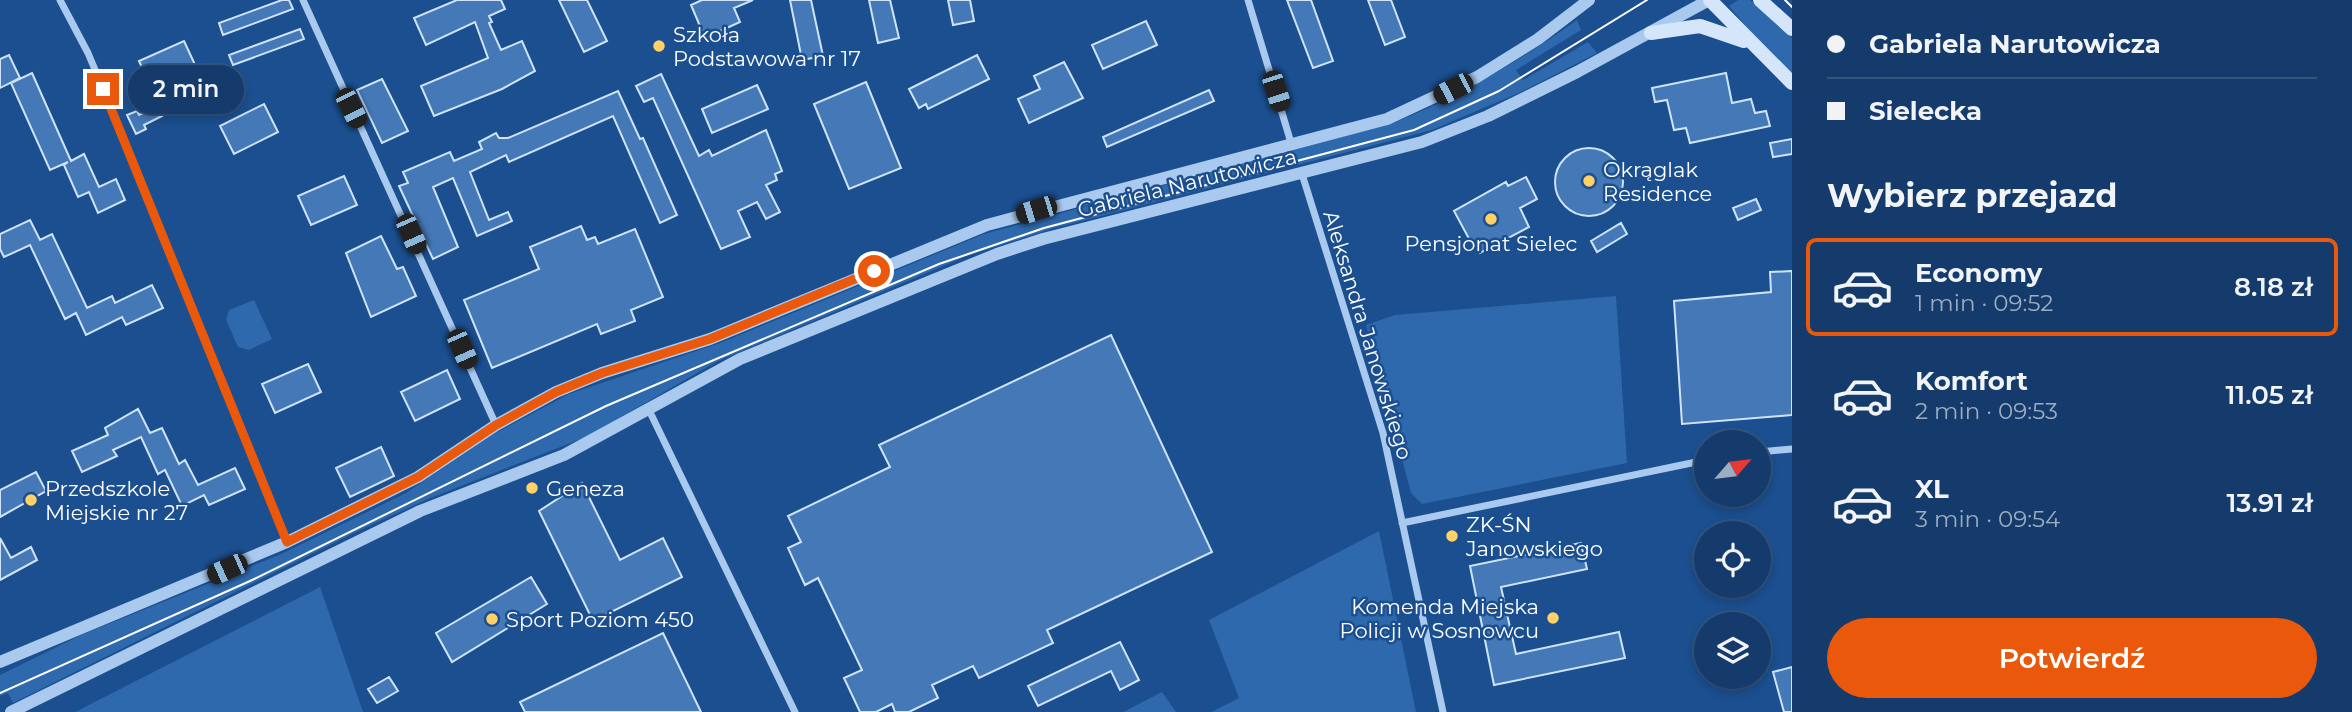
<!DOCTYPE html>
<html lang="pl">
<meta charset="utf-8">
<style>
:root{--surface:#143b6b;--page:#214673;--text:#f1f3f6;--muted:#9dadc1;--line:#33557e;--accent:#ea580c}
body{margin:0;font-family:Montserrat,sans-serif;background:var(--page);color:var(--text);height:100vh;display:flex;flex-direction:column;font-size:26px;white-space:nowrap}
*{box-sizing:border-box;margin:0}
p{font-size:23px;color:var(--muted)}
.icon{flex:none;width:38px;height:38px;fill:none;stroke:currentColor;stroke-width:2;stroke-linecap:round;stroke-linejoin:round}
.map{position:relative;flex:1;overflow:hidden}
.side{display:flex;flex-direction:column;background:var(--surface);width:560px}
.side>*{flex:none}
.top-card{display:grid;align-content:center;height:154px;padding:0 35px;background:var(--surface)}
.needle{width:46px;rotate:62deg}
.tools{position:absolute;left:1694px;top:430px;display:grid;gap:14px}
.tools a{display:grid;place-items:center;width:77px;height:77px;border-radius:50%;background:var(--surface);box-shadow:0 4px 10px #0003,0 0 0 2px var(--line);font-size:35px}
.end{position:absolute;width:32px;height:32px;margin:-16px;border:9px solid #ea580c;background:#fff;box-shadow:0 0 0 4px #fff}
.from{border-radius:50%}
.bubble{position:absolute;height:49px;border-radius:24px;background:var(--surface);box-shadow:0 4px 10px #0003,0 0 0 2px var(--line);font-size:23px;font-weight:600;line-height:49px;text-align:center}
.car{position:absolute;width:21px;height:42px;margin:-21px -10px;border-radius:9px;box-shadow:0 0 5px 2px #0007;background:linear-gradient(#222 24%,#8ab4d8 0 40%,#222 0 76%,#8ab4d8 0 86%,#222 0)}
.top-card b{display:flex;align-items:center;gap:24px;height:66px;font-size:26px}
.top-card b+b{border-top:2px solid var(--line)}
.top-card i{width:18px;height:18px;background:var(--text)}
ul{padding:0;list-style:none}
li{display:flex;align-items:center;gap:21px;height:98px;margin:0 14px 10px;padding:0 21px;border:4px solid transparent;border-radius:10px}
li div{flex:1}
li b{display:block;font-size:26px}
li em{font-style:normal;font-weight:600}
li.current{border-color:var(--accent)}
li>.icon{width:63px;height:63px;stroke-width:1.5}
h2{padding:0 35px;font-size:32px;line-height:84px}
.button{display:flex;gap:14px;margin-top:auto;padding:14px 35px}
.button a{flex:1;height:80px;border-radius:42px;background:var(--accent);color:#fff;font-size:28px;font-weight:600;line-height:80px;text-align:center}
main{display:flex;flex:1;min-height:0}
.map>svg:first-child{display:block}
</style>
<main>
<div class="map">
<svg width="1792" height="712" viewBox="0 0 1792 712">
<rect width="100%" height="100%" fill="#1b4f8f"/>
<!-- green -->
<path fill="#2e69ad" d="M1738 0H1750L1792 38V73L1768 53 1729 6Z
M1577 20 1581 30 1516 70 1523 80 1588 42 1597 53 1521 92 1432 130 1051 229 967 256 718 361 586 437 428 499 356 532 13 703 8 693 0 696V675L81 635 279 555 406 493 494 434 569 394 723 342 984 234 1393 123C1459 97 1519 61 1577 20Z
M1616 296 1627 463 1422 504 1411 493 1366 325 1395 315Z
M254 300 272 339 249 350 238 347 226 320 229 310Z
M1379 531 1416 712H1211L1239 698 1209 620Z
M320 587 363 712H75Z
M1162 692 1176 712H1123Z"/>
<!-- building -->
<path fill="#4478b7" stroke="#cfe3fa" stroke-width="2" d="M282 0H289L293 9 223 35 219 23Z
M457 0H501L505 9 489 16 492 22 489 23 501 50 522 41 535 71 502 89 434 116 421 86 488 58 475 22 426 45 414 18Z
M559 0H587L607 41 584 52Z
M702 0H753L734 8 740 22 705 38 691 5Z
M790 0H811L823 56 802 60Z
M869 0H890L899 38 878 43Z
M948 0H970L974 21 953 25Z
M1287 0H1311L1333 61 1313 68Z
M1368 0H1391L1405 37 1385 45Z
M1146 21 1157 45 1103 69 1092 45Z
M300 29 304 39 233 65 229 55Z
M184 41 197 69 152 90 139 61Z
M9 55 20 78 0 88V59Z
M977 55 989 79 928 109 926 104 919 108 909 89Z
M1064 62 1083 98 1029 123 1018 99 1040 89 1034 76Z
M32 73 71 161 84 154 99 187 116 179 125 200 98 213 89 192 78 197 64 165 68 162 50 170 11 83Z
M1726 73 1732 103 1751 99 1755 113 1766 111 1770 126 1690 143 1686 128 1674 130 1667 100 1655 102 1652 88Z
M661 74 699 156 709 150 712 156 766 130 782 171 775 174 777 180 766 185 780 212 766 219 757 202 738 211 750 237 721 249 653 98 644 102 636 86Z
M382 79 408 131 382 143 357 90Z
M866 82 901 168 849 189 814 104Z
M757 85 768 109 712 133 702 109Z
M1209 90 1214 101 1107 147 1103 137Z
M618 91 640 139 643 138 677 215 660 223 613 116 509 162 506 155 470 172 489 220 508 212 512 221 477 236 453 178 433 187 458 247 433 259 399 186 408 183 403 172 450 152 454 161 482 149 479 142 496 133 499 138H508Z
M264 104 278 132 234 154 220 126Z
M157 107 162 116 144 125 146 129 136 134 127 115 137 111 139 115Z
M1792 139V154L1773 157 1770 143Z
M1555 182a34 34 0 1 1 68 0a34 34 0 1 1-68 0Z
M344 176 357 205 311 225 298 196Z
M1526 177 1537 199 1520 208 1529 227 1480 253 1477 247 1474 248 1454 211 1506 182 1508 186Z
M1756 199 1761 210 1738 220 1733 208Z
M30 220 40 240 52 234 87 308 112 296 115 303 152 285 163 308 126 325 122 317 86 335 76 313 65 319 30 245 4 257 0 249V234Z
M1621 223 1627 234 1597 252 1591 241Z
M581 226 587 240 595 237 598 244 635 229 663 297 631 310 635 321 601 334 597 324 492 368 464 300 539 269 530 247Z
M381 236 397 269 403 267 416 296 371 317 346 253Z
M1792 271V415L1682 424 1674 301 1771 292 1770 272Z
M1111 335 1212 552 1047 630 1053 643 979 678 973 666 932 685 938 698 909 712H895L892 704 876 712H860L844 678 862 670 818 578 805 585 788 548 801 542 788 516 890 467 879 445Z
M308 364 321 392 275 413 262 384Z
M447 370 460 399 415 421 401 392Z
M138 409 150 433 162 428 179 464 185 460 198 485 235 468 245 489 209 505 204 495 182 506 165 470 158 474 141 437 113 450 117 456 82 472 72 451 108 435 105 428Z
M381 447 394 476 350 497 336 468Z
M36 472 46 491 0 517V490Z
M582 483 620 560 663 538 682 577 593 621 539 511Z
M0 538 11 558 31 547 37 560 0 580Z
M1581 543 1587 569 1501 587 1516 654 1619 632 1625 658 1494 685 1470 566Z
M531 577 547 604 452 662 436 633Z
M663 633 701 712H525L520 702Z
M1120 642 1139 680 1120 690 1111 671 1038 706 1028 686Z
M1792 667V712H1784L1773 672Z
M389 677 398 691 377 703 368 689Z"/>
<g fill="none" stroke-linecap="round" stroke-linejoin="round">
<!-- minor -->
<path stroke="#a9c9ee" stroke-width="7" d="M60 0 88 53 114 115 287 542
M303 0 496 425
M1248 0 1292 146
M1302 174 1383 433 1443 712
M648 408 795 712
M1759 452 1792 449
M1402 523 1706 460"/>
<!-- tertiary -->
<path stroke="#a9c9ee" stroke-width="12" d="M0 662 287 542 418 477 496 425 556 392 602 373 710 339 987 225 1387 119 1477 77 1538 39 1589 0
M11 712 420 511 564 455 740 359 997 254 1043 239 1422 142 1488 116 1577 72 1709 0"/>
<!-- secondary -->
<path stroke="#d6e6fa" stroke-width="14" d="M1710 0 1792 83
M1760 0 1792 29
M1651 33 1700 26 1744 41"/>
<!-- tram -->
<path stroke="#fff" stroke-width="2" d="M1785 0 1792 7
M0 693 250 581 606 406 939 264 1044 228 1414 130 1499 91 1647 0"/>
</g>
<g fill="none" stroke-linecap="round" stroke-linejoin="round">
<!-- route -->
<path stroke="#ea580c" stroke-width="9" d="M103 89 287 542 418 477 496 425 556 392 602 373 710 339 874 271"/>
</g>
<!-- markers -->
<g fill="#ffd166" stroke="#1b4f8f" stroke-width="2.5">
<circle cx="659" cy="46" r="7"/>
<circle cx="1589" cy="181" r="7"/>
<circle cx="1491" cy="219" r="7"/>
<circle cx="532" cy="488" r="7"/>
<circle cx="31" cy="500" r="7"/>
<circle cx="1452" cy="536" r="7"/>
<circle cx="1553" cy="618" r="7"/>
<circle cx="492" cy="619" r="7"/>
</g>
<g text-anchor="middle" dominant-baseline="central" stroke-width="5" stroke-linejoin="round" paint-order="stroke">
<!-- poi labels -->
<g font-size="21" fill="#fff" stroke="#1b4f8f" text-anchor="start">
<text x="673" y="34">Szkoła<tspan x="673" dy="24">Podstawowa nr 17</tspan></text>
<text x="1603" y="169">Okrąglak<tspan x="1603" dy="24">Residence</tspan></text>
<text x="1491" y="243" text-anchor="middle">Pensjonat Sielec</text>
<text x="45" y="488">Przedszkole<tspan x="45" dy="24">Miejskie nr 27</tspan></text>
<text x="546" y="488">Geneza</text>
<text x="1466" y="524">ZK-ŚN<tspan x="1466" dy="24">Janowskiego</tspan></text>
<text x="1539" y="606" text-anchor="end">Komenda Miejska<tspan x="1539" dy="24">Policji w Sosnowcu</tspan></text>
<text x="506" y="619">Sport Poziom 450</text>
</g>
<!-- street labels -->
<g font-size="21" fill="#fff" stroke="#1b4f8f">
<text transform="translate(1187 183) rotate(-14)">Gabriela Narutowicza</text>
<text transform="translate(1368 335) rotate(73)">Aleksandra Janowskiego</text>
</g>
</g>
</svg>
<div class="tools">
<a><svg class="needle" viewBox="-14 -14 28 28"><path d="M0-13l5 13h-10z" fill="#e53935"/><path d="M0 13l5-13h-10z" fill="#9dadc1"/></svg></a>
<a><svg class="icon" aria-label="locate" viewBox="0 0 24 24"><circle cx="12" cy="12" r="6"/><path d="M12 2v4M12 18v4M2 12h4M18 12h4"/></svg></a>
<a><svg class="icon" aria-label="layers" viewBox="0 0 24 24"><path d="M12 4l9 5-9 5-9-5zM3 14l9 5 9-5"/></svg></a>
</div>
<i class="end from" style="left:874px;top:271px"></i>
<i class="end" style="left:103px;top:89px"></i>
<div class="bubble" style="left:128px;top:65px;width:116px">2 min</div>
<i class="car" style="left:1453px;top:89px;rotate:243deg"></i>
<i class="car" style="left:1276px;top:91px;rotate:162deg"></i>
<i class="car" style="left:351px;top:108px;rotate:153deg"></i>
<i class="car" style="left:1036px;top:210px;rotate:253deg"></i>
<i class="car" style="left:411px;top:234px;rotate:156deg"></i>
<i class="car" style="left:462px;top:349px;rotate:156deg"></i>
<i class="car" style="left:227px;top:569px;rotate:246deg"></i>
</div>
<section class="side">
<div class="top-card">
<b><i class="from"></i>Gabriela Narutowicza</b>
<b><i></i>Sielecka</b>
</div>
<h2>Wybierz przejazd</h2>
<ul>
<li class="current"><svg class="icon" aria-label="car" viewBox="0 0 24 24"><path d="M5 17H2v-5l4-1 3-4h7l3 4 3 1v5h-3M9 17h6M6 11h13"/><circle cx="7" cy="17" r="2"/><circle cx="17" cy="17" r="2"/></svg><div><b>Economy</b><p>1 min · 09:52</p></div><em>8.18 zł</em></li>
<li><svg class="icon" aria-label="car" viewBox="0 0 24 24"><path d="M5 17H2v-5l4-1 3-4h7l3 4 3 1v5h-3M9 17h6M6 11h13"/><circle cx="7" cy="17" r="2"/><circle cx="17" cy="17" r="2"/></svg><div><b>Komfort</b><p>2 min · 09:53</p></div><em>11.05 zł</em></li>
<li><svg class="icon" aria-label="car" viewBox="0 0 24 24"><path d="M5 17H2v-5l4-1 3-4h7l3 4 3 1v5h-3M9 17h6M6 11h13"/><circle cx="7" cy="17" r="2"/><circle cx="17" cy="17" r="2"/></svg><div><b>XL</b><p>3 min · 09:54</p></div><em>13.91 zł</em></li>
</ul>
<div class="button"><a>Potwierdź</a></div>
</section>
</main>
